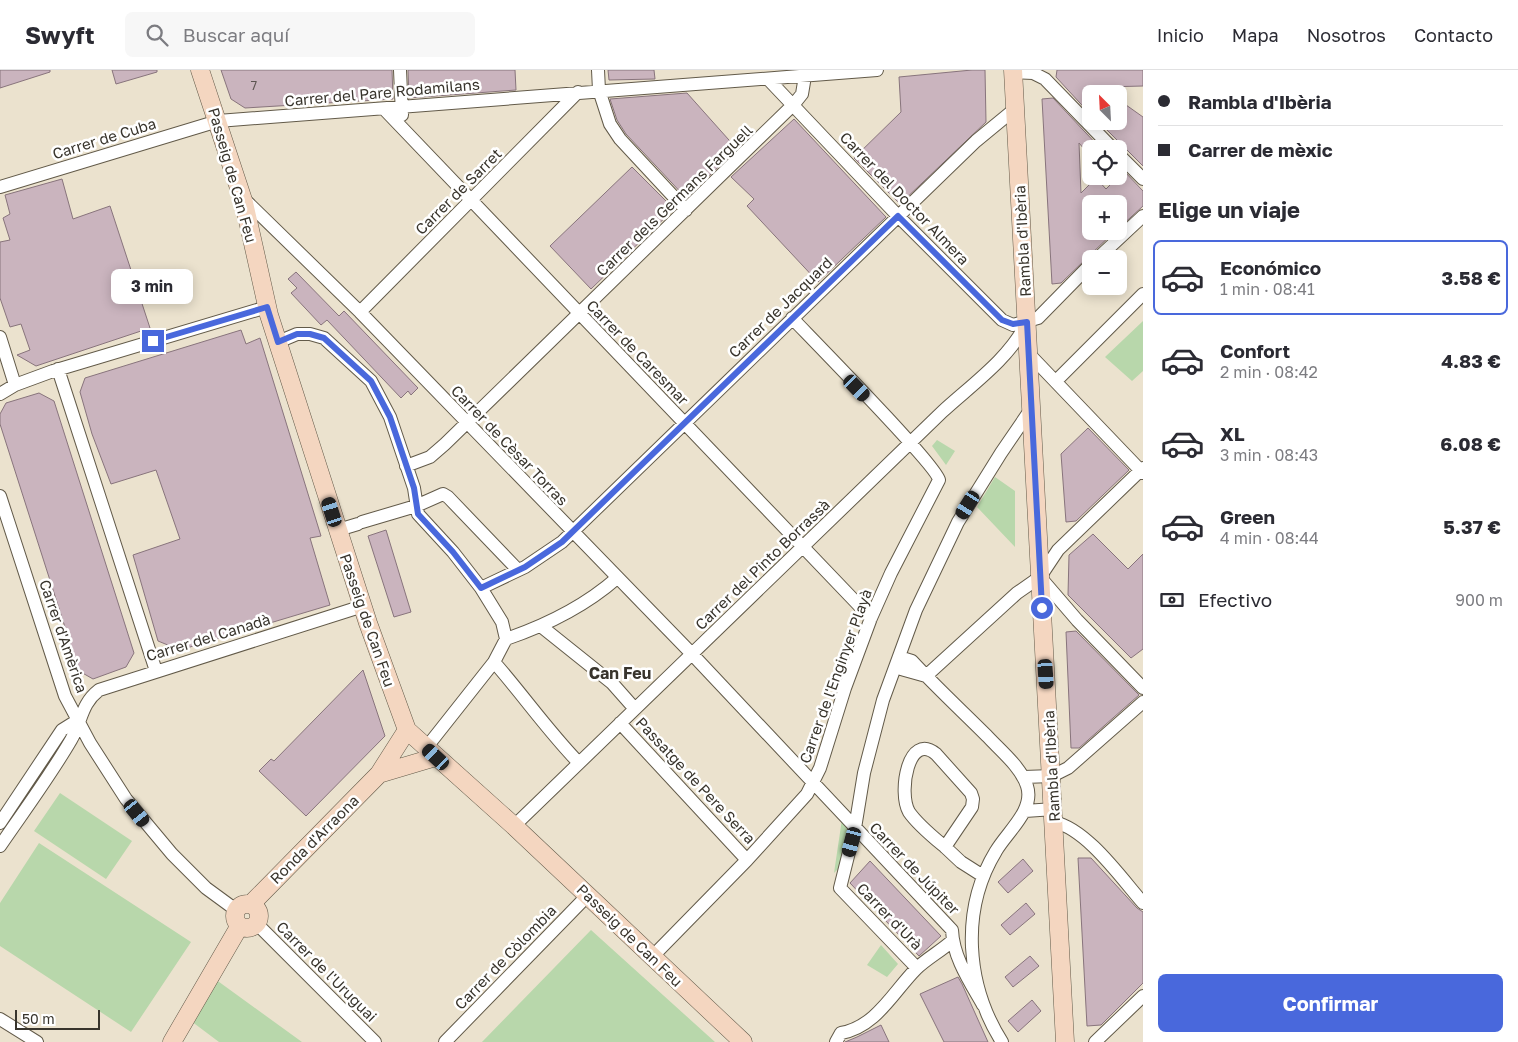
<!DOCTYPE html>
<html lang="es">
<meta charset="utf-8">
<style>
:root{--surface:#fff;--page:#f7f7f7;--text:#2b2b33;--muted:#7c7c81;--line:#e1e1e2;--accent:#4968dc}
body{margin:0;font-family:"Golos Text",sans-serif;background:var(--page);color:var(--text);height:100vh;display:flex;flex-direction:column;font-size:19px;white-space:nowrap}
*{box-sizing:border-box;margin:0}
p{font-size:16px;color:var(--muted)}
.icon{flex:none;width:28px;height:28px;fill:none;stroke:currentColor;stroke-width:2;stroke-linecap:round;stroke-linejoin:round}
.map{position:relative;flex:1;overflow:hidden}
.details{display:flex;flex-direction:column;background:var(--surface);width:375px}
.details>*{flex:none}
.top-card{display:grid;align-content:center;height:110px;padding:0 15px;background:var(--surface)}
.needle{width:32px;rotate:336deg}
.buttons{position:absolute;left:1082px;top:15px;display:grid;gap:10px}
.buttons a{display:grid;place-items:center;width:45px;height:45px;border-radius:8px;background:var(--surface);box-shadow:0 2px 12px #0003;font-size:25px}
.scale{position:absolute;left:15px;bottom:12px;width:85px;box-sizing:border-box;padding-left:5px;border:2px solid #38342c;border-top:0;font-size:14px;line-height:18px;white-space:nowrap;color:#38342c;-webkit-text-stroke:4px #fff;paint-order:stroke}
.end{position:absolute;width:22px;height:22px;margin:-11px;border:6px solid #4968dc;background:#fff;box-shadow:0 0 0 2px #fff}
.from{border-radius:50%}
.bubble{position:absolute;height:35px;border-radius:8px;background:var(--surface);box-shadow:0 2px 12px #0003;font-size:16px;font-weight:700;line-height:35px;text-align:center}
.car{position:absolute;width:15px;height:30px;margin:-15px -8px;border-radius:6px;box-shadow:0 0 4px 1px #0007;background:linear-gradient(#222 24%,#8ab4d8 0 40%,#222 0 76%,#8ab4d8 0 86%,#222 0)}
.top-card b{display:flex;align-items:center;gap:18px;height:48px;font-size:19px}
.top-card b+b{border-top:1px solid var(--line)}
.top-card i{width:12px;height:12px;background:var(--text)}
ul{padding:0;list-style:none}
li{display:flex;align-items:center;gap:15px;height:75px;margin:0 10px 8px;padding:0 5px;border:2px solid transparent;border-radius:8px}
li div{flex:1}
li b{display:block;font-size:19px}
li em{font-style:normal;font-weight:700}
li.active{border-color:var(--accent)}
li>.icon{width:45px;height:45px;stroke-width:1.5}
h2{padding:0 15px;font-size:22px;line-height:60px}
.pay{display:flex;align-items:center;gap:12px;height:55px;padding:0 15px;font-size:19px}
.pay p{margin-inline-start:auto}
.cta{display:flex;gap:10px;margin-top:auto;padding:10px 15px}
.cta a{flex:1;height:58px;border-radius:8px;background:var(--accent);color:#fff;font-size:20px;font-weight:700;line-height:58px;text-align:center}
header{display:flex;align-items:center;gap:30px;box-sizing:border-box;height:70px;padding:0 25px;background:var(--surface);border-bottom:1px solid var(--line)}
header strong{font-size:24px}
nav{display:flex;gap:28px;margin-inline-start:auto;font-size:18px}
.search{width:350px;height:45px;background:var(--page);display:flex;align-items:center;gap:12px;box-sizing:border-box;padding:0 18px;border-radius:8px;color:var(--muted);font-size:19px}
main{display:flex;flex:1;min-height:0}
.map>svg:first-child{display:block}
</style>
<header>
<strong>Swyft</strong>
<div class="search"><svg class="icon" aria-label="search" viewBox="0 0 24 24"><circle cx="10" cy="10" r="6"/><path d="M15 15l6 6"/></svg>Buscar aquí</div>
<nav><a>Inicio</a><a>Mapa</a><a>Nosotros</a><a>Contacto</a></nav>
</header>
<main>
<div class="map">
<svg width="1143" height="972" viewBox="0 0 1143 972">
<rect width="100%" height="100%" fill="#ebe2ce"/>
<!-- green -->
<path fill="#b8d7ab" d="M1143 251V301L1132 311 1105 287Z
M937 370 955 381 946 395 932 376Z
M995 407 1015 421V477L977 437Z
M60 723 132 771 106 809 34 761Z
M842 749C858 782 860 777 834 803Z
M39 773 191 872 131 962 0 876V833Z
M591 860 715 972H482Z
M881 875 898 894 887 907 867 895Z
M215 909 302 972H219L191 951Z"/>
<!-- building -->
<path fill="#cab4be" stroke="#88747c" d="M0 0H50V2L0 18Z
M112 0H157V2L116 14Z
M221 0H392L393 29 245 38 231 29Z
M408 0H515L516 20 409 28Z
M608 0H654L655 9 609 10Z
M972 0H985L986 52 900 134 854 88 901 42 899 7Z
M1057 0H1143V16L1104 17 1112 24H1091V45L1056 7Z
M687 23 737 79 686 128 626 64 617 50 610 29Z
M1053 28 1101 79H1091V87L1079 73 1081 123 1096 108 1106 119 1124 101 1143 121V136L1119 158V134H1091V161H1115L1061 213 1052 214 1042 29Z
M1119 30 1143 47V96L1098 51H1119Z
M794 49 886 147 818 212 747 136 754 129 731 107Z
M632 97 674 139 591 219 550 176Z
M62 109 73 149 110 136 150 258 36 296 17 285 30 280 21 254 10 257 0 228V172L10 170 3 148 10 144 5 125Z
M296 202 339 246 344 241 418 318 411 325 408 321 401 328 327 250 321 255 291 223 297 218 288 209Z
M241 260 246 274 260 268 321 466 310 468 330 535 180 580 158 571 133 485 180 469 156 400 111 414 92 364 80 322 85 308Z
M39 323 54 331 134 583 126 597 93 609 79 601 0 354V344L6 333Z
M1088 358 1129 400 1076 451 1066 452 1061 384Z
M386 460 411 542 394 547 368 466Z
M1093 464 1128 499 1143 484V579L1131 588 1068 525 1069 485Z
M1076 561 1139 625 1079 678H1071L1066 562Z
M363 600 385 666 306 746 259 701 271 689 274 691Z
M1078 788H1091L1137 838 1143 842V913L1101 955 1087 956Z
M1023 789 1033 801 1008 823 998 812Z
M870 791 941 866 919 886 850 813Z
M1026 833 1035 844 1010 865 1001 855Z
M1030 886 1039 896 1013 917 1005 907Z
M958 907 962 914 988 972H944L920 924Z
M1032 930 1041 941 1018 962 1008 951Z
M881 955 889 972H845L857 967Z"/>
<g fill="none" stroke-linecap="round" stroke-linejoin="round">
<defs>
<path id="street" d="M400 0 402 45
M598 0 599 20 610 54 620 69 686 140
M1013 2 1033 3 1045 9 1113 79
M768 9 898 146 1002 250 1013 255 1038 248 1091 194
M384 39 871 548
M1119 85 1143 109
M0 117 218 51 877 0
M242 127 360 242 692 584 952 860C953 887 970 912 983 935
M1097 189 1143 146
M360 242 578 22
M0 267 15 315
M278 272 297 264H310L324 268 371 311 390 347 414 418 418 444 453 482 481 518 502 552 506 569 494 592 426 678
M1029 284 1143 403
M58 299 156 601
M1056 311 1143 224
M0 324 15 315 53 301 267 237
M406 396 430 387 445 374 794 34 802 24 806 0
M0 426 65 626 90 673 126 729 172 784 206 818 236 840
M362 452 416 436 443 424 448 427 518 500
M338 460 358 454
M1040 507 1077 550 1143 618
M481 518 525 497 562 472 976 71 1015 39
M542 557 612 613 635 639
M506 569C547 555 584 537 617 508
M899 587 912 591C936 617 962 641 987 666 1000 680 1021 697 1027 716 1035 740 1007 762 996 781 960 840 966 915 1002 972
M899 587 901 599 926 606
M494 592C523 625 548 661 579 693
M926 606 1017 523 1040 507 1058 480 1143 398
M620 653 747 790
M1024 707 1052 706 1068 698 1143 632
M1025 741 1054 739
M1054 752C1087 759 1121 808 1143 833
M0 753 62 660 78 650
M514 756 942 342C970 316 1009 289 1026 254
M0 776C24 741 50 706 71 670 82 651 81 634 99 620L363 536
M945 777C933 767 918 755 909 742 898 723 908 661 936 684L971 723 973 729 972 737 945 777 961 792 983 806
M257 854 375 972
M652 887 747 790 807 724 820 698 845 618 871 548 891 503 939 410C937 396 812 269 792 248
M917 898 840 818 855 758 864 703 883 630 916 540 958 452 1001 383 1031 339
M0 949 37 972
M445 972 588 825
M836 972 841 963C876 957 893 922 916 899 926 889 941 881 952 871
M1095 972 1143 926"/>
<path id="secondary" d="M200 0 244 133 269 245 368 553 407 660 514 756 743 972
M1013 0 1065 972
M379 704 436 687
M235 846a12 12 0 1 1 24 0a12 12 0 1 1-24 0Z
M251 834 379 704 407 660
M172 972 239 857"/>
</defs>
<!-- street casing -->
<use href="#street" stroke="#625a49" stroke-width="14"/>
<!-- secondary casing -->
<use href="#secondary" stroke="#625a49" stroke-width="19"/>
<!-- street -->
<use href="#street" stroke="#fff" stroke-width="12"/>
<!-- secondary -->
<use href="#secondary" stroke="#f4d6c0" stroke-width="18"/>
</g>
<g fill="none" stroke-linecap="round" stroke-linejoin="round">
<!-- route -->
<path stroke="#4968dc" stroke-width="6" d="M153 271 267 237 278 272 297 264H310L324 268 371 311 390 347 414 418 418 444 453 482 481 518 525 497 562 472 898 146 1002 250 1013 254 1027 252 1042 538"/>
</g>
<g text-anchor="middle" dominant-baseline="central" stroke-width="5" stroke-linejoin="round" paint-order="stroke">
<!-- number labels -->
<g font-size="12" fill="#5c5450">
<text x="254" y="15">7</text>
</g>
<!-- street labels -->
<g font-size="15" fill="#38342c" stroke="#fff">
<text transform="translate(382 22) rotate(-5)">Carrer del Pare Rodamilans</text>
<text transform="translate(104 68) rotate(-17)">Carrer de Cuba</text>
<text transform="translate(233 105) rotate(74)">Passeig de Can Feu</text>
<text transform="translate(458 121) rotate(-45)">Carrer de Sarret</text>
<text transform="translate(905 128) rotate(46)">Carrer del Doctor Almera</text>
<text transform="translate(674 130) rotate(-44)">Carrer dels Germans Farguell</text>
<text transform="translate(1022 171) rotate(-93)">Rambla d'Ibèria</text>
<text transform="translate(780 237) rotate(-44)">Carrer de Jacquard</text>
<text transform="translate(638 282) rotate(46)">Carrer de Caresmar</text>
<text transform="translate(510 375) rotate(46)">Carrer de Cèsar Torras</text>
<text transform="translate(762 494) rotate(-44)">Carrer del Pinto Borrassà</text>
<text transform="translate(368 550) rotate(71)">Passeig de Can Feu</text>
<text transform="translate(64 566) rotate(71)">Carrer d'Amèrica</text>
<text transform="translate(208 567) rotate(-17)">Carrer del Canadà</text>
<text transform="translate(835 606) rotate(-70)">Carrer de l'Enginyer Playà</text>
<text transform="translate(1051 696) rotate(-93)">Rambla d'Ibèria</text>
<text transform="translate(696 710) rotate(47)">Passatge de Pere Serra</text>
<text transform="translate(314 769) rotate(-45)">Ronda d'Arraona</text>
<text transform="translate(915 798) rotate(46)">Carrer de Júpiter</text>
<text transform="translate(890 846) rotate(46)">Carrer d'Urà</text>
<text transform="translate(630 865) rotate(44)">Passeig de Can Feu</text>
<text transform="translate(505 887) rotate(-46)">Carrer de Còlombia</text>
<text transform="translate(327 901) rotate(45)">Carrer de l'Uruguai</text>
</g>
<!-- neighbourhood labels -->
<g font-size="16" font-weight="bold" fill="#38342c" stroke="#fff">
<text x="620" y="603">Can Feu</text>
</g>
</g>
</svg>
<div class="buttons">
<a><svg class="needle" viewBox="-14 -14 28 28"><path d="M0-13l5 13h-10z" fill="#e53935"/><path d="M0 13l5-13h-10z" fill="#7c7c81"/></svg></a>
<a><svg class="icon" aria-label="locate" viewBox="0 0 24 24"><circle cx="12" cy="12" r="6"/><path d="M12 2v4M12 18v4M2 12h4M18 12h4"/></svg></a>
<a>+</a>
<a>−</a>
</div>
<div class="scale">50 m</div>
<i class="end from" style="left:1042px;top:538px"></i>
<i class="end" style="left:153px;top:271px"></i>
<div class="bubble" style="left:111px;top:199px;width:82px">3 min</div>
<i class="car" style="left:857px;top:318px;rotate:136deg"></i>
<i class="car" style="left:968px;top:435px;rotate:212deg"></i>
<i class="car" style="left:332px;top:442px;rotate:342deg"></i>
<i class="car" style="left:1046px;top:604px;rotate:176deg"></i>
<i class="car" style="left:436px;top:687px;rotate:313deg"></i>
<i class="car" style="left:137px;top:743px;rotate:141deg"></i>
<i class="car" style="left:852px;top:772px;rotate:195deg"></i>
</div>
<section class="details">
<div class="top-card">
<b><i class="from"></i>Rambla d'Ibèria</b>
<b><i></i>Carrer de mèxic</b>
</div>
<h2>Elige un viaje</h2>
<ul>
<li class="active"><svg class="icon" aria-label="car" viewBox="0 0 24 24"><path d="M5 17H2v-5l4-1 3-4h7l3 4 3 1v5h-3M9 17h6M6 11h13"/><circle cx="7" cy="17" r="2"/><circle cx="17" cy="17" r="2"/></svg><div><b>Económico</b><p>1 min · 08:41</p></div><em>3.58 €</em></li>
<li><svg class="icon" aria-label="car" viewBox="0 0 24 24"><path d="M5 17H2v-5l4-1 3-4h7l3 4 3 1v5h-3M9 17h6M6 11h13"/><circle cx="7" cy="17" r="2"/><circle cx="17" cy="17" r="2"/></svg><div><b>Confort</b><p>2 min · 08:42</p></div><em>4.83 €</em></li>
<li><svg class="icon" aria-label="car" viewBox="0 0 24 24"><path d="M5 17H2v-5l4-1 3-4h7l3 4 3 1v5h-3M9 17h6M6 11h13"/><circle cx="7" cy="17" r="2"/><circle cx="17" cy="17" r="2"/></svg><div><b>XL</b><p>3 min · 08:43</p></div><em>6.08 €</em></li>
<li><svg class="icon" aria-label="car" viewBox="0 0 24 24"><path d="M5 17H2v-5l4-1 3-4h7l3 4 3 1v5h-3M9 17h6M6 11h13"/><circle cx="7" cy="17" r="2"/><circle cx="17" cy="17" r="2"/></svg><div><b>Green</b><p>4 min · 08:44</p></div><em>5.37 €</em></li>
</ul>
<div class="pay"><svg class="icon" aria-label="cash" viewBox="0 0 24 24"><path d="M3 7h18v10H3z"/><circle cx="12" cy="12" r="2"/></svg>Efectivo<p>900 m</p></div>
<div class="cta"><a>Confirmar</a></div>
</section>
</main>
